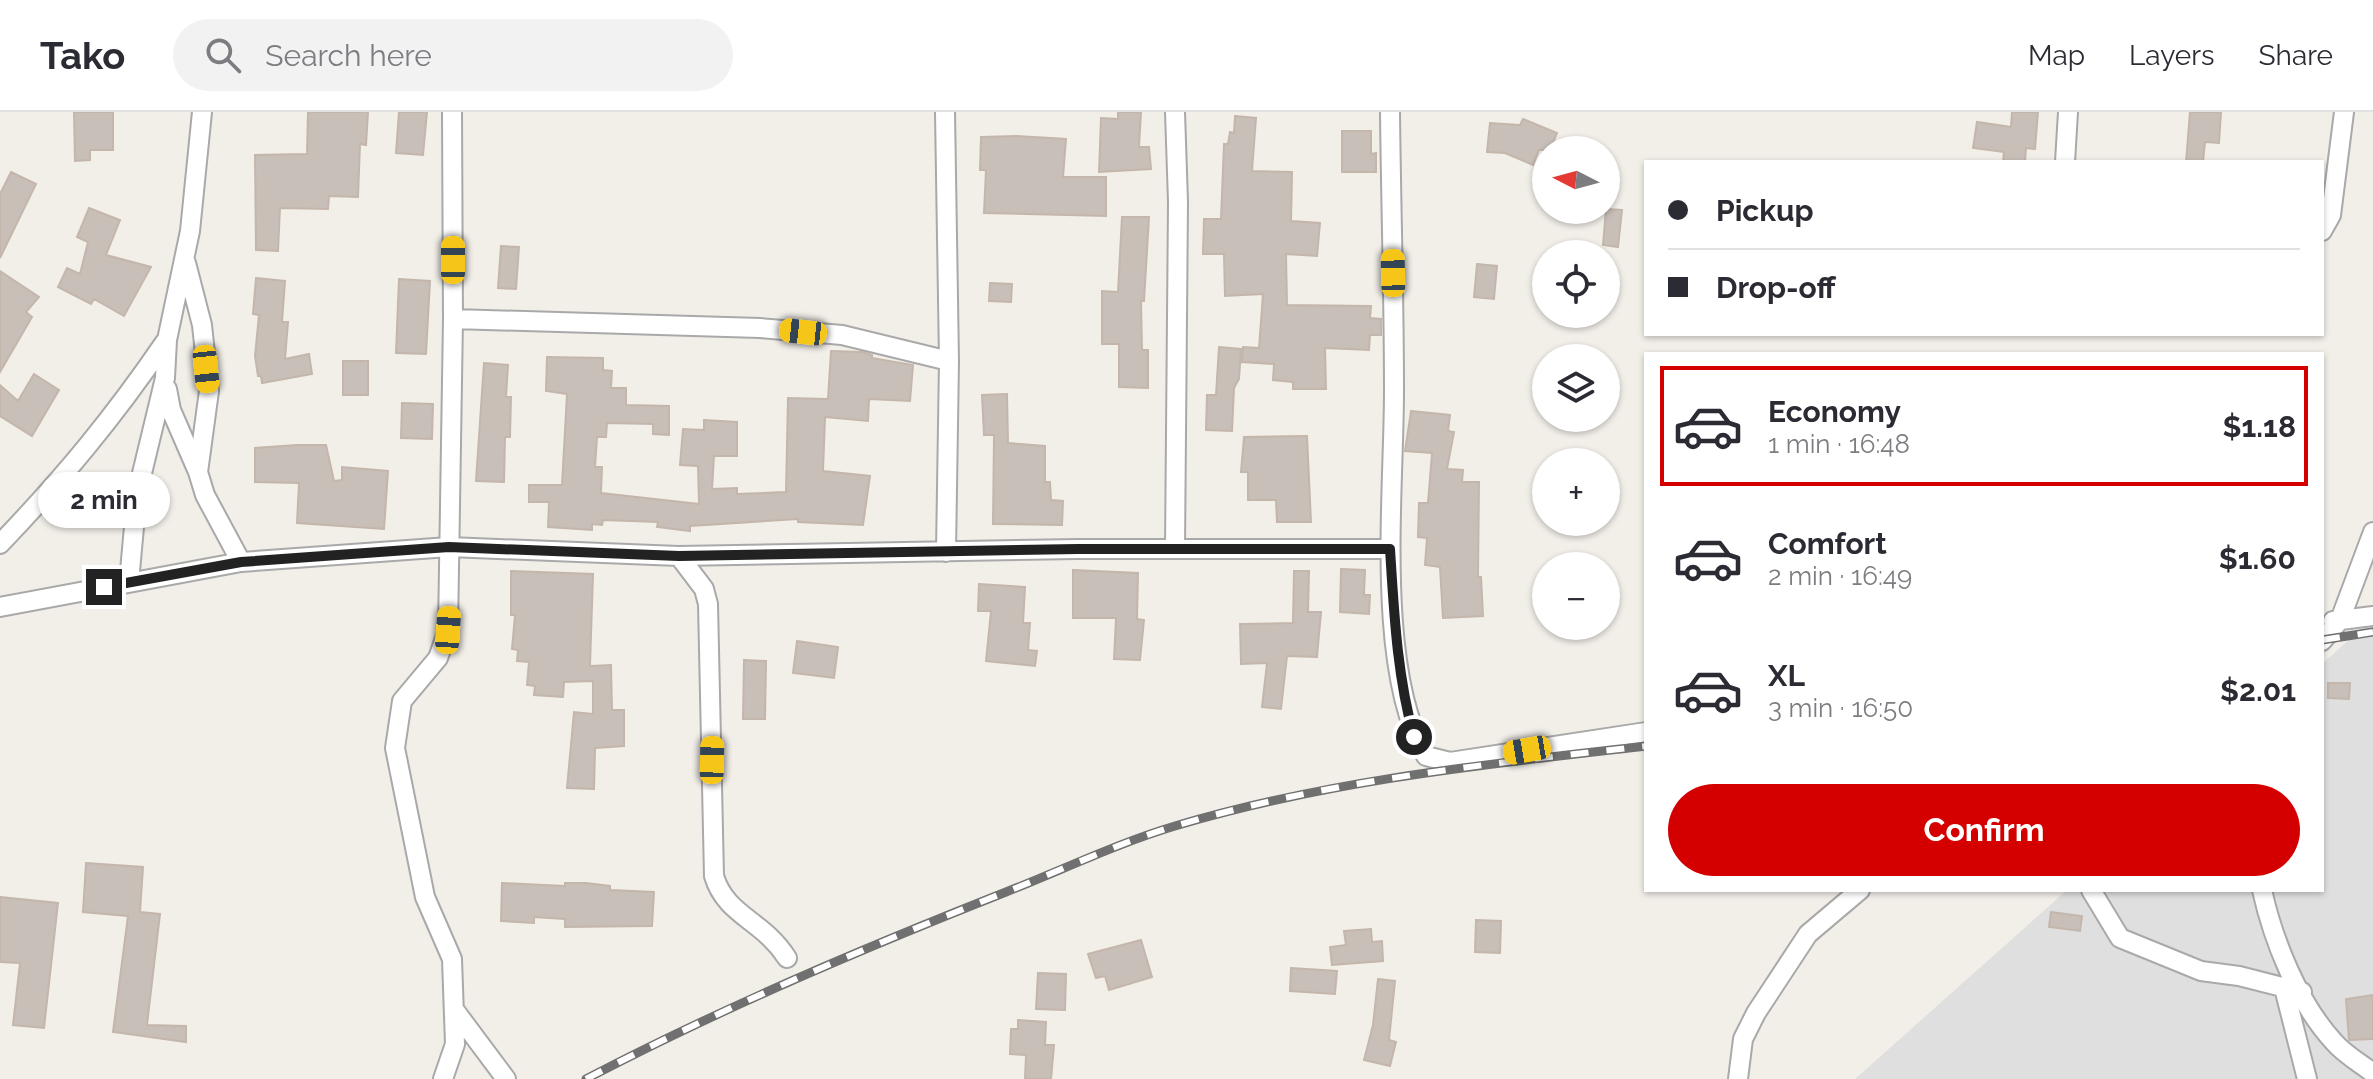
<!DOCTYPE html>
<meta charset="utf-8">
<style>
:root{--surface:#fff;--page:#f2f2f3;--text:#2b2b33;--muted:#7c7c81;--line:#e1e1e2;--accent:#d40000}
body{margin:0;font-family:Raleway,sans-serif;background:var(--page);color:var(--text);height:100vh;display:flex;flex-direction:column;font-size:30px;white-space:nowrap}
*{box-sizing:border-box;margin:0}
p{font-size:26px;color:var(--muted)}
.icon{flex:none;width:44px;height:44px;fill:none;stroke:currentColor;stroke-width:2;stroke-linecap:round;stroke-linejoin:round}
.map{position:relative;flex:1;overflow:hidden}
.side{position:absolute;left:1644px;top:240px;width:680px;height:540px;display:flex;flex-direction:column;background:var(--surface);border-radius:0px;box-shadow:0 2px 6px #0004}
.side>*{flex:none}
.guide{position:absolute;left:1644px;top:48px;width:680px;height:176px;border-radius:0px;box-shadow:0 2px 6px #0004;display:grid;align-content:center;height:176px;padding:0 24px;background:var(--surface)}
.needle{width:52px;rotate:276deg}
.fabs{position:absolute;left:1532px;top:24px;display:grid;gap:16px}
.fabs a{display:grid;place-items:center;width:88px;height:88px;border-radius:50%;background:var(--surface);box-shadow:0 2px 6px #0004;font-size:40px}
.end{position:absolute;width:36px;height:36px;margin:-18px;border:10px solid #222;background:#fff;box-shadow:0 0 0 4px #fff}
.from{border-radius:50%}
.bubble{position:absolute;height:56px;border-radius:28px;background:var(--surface);box-shadow:0 2px 6px #0004;font-size:26px;font-weight:700;line-height:56px;text-align:center}
.car{position:absolute;width:24px;height:48px;margin:-24px -12px;border-radius:10px;box-shadow:0 0 6px 2px #0007;background:linear-gradient(#f5c518 24%,#345 0 40%,#f5c518 0 76%,#345 0 86%,#f5c518 0)}
.guide b{display:flex;align-items:center;gap:28px;height:76px;font-size:30px}
.guide b+b{border-top:2px solid var(--line)}
.guide i{width:20px;height:20px;background:var(--text)}
ul{padding:14px 0 0;list-style:none}
li{display:flex;align-items:center;gap:24px;height:120px;margin:0 16px 12px;padding:0 8px;border:4px solid transparent;border-radius:0px}
li div{flex:1}
li b{display:block;font-size:30px}
li em{font-style:normal;font-weight:700}
li.active{border-color:var(--accent)}
li>.icon{width:72px;height:72px;stroke-width:1.5}
.primary-button{display:flex;gap:16px;margin-top:auto;padding:16px 24px}
.primary-button a{flex:1;height:92px;border-radius:48px;background:var(--accent);color:#fff;font-size:32px;font-weight:700;line-height:92px;text-align:center}
header{display:flex;align-items:center;gap:48px;box-sizing:border-box;height:112px;padding:0 40px;background:var(--surface);border-bottom:2px solid var(--line)}
header strong{font-size:38px}
nav{display:flex;gap:44px;margin-inline-start:auto;font-size:28px}
.search{width:560px;height:72px;background:var(--page);display:flex;align-items:center;gap:20px;box-sizing:border-box;padding:0 28px;border-radius:44px;color:var(--muted);font-size:30px}
.map>svg:first-child{display:block}
</style>
<header>
<strong>Tako</strong>
<div class="search"><svg class="icon" aria-label="search" viewBox="0 0 24 24"><circle cx="10" cy="10" r="6"/><path d="M15 15l6 6"/></svg>Search here</div>
<nav><a>Map</a><a>Layers</a><a>Share</a></nav>
</header>
<div class="map">
<svg width="2373" height="967" viewBox="0 0 2373 967">
<rect width="100%" height="100%" fill="#f2efe9"/>
<!-- residential -->
<path fill="#e0dfdf" d="M2373 506V967H1855L2067 778H2322V552Z"/>
<!-- building -->
<path fill="#c7bfb8" stroke="#c4b6ab" stroke-width="2" d="M74 0H113V38H90V48L75 49Z
M308 0H368L366 33 360 32 358 85 329 84 328 97 280 96 278 139 256 138 255 43 307 42Z
M399 0H427L423 43 396 41Z
M1118 0H1141L1139 35H1149L1151 57 1099 60 1101 6 1118 7Z
M2012 0H2038L2035 37 2026 36 2025 50H2003L2004 40 1973 36 1977 10 2011 15Z
M2190 0H2221L2219 31 2205 30 2203 50H2186Z
M1235 4 1256 6 1252 59 1292 60 1291 109 1320 111 1317 144 1286 142 1287 193 1371 194 1370 206 1381 207V223H1370L1369 238 1325 236 1326 277H1293V270L1273 268 1274 252 1242 250 1243 235 1259 236 1263 182 1225 184 1224 142H1203L1204 107H1221L1224 32H1228L1230 20 1234 21Z
M1523 7 1557 21 1550 38H1539L1533 53 1505 41 1487 40 1490 11 1520 13Z
M1342 19H1371V42L1376 41V60H1342Z
M1017 24 1066 27 1063 65H1106V104L984 101 986 58H980L981 25Z
M11 60 36 72 0 146V82Z
M89 96 120 108 106 143 151 155 124 204 94 187 91 192 58 175 67 156 80 162 88 130 77 125Z
M1606 97 1622 98 1618 135 1603 133Z
M1122 105H1149L1144 189H1141L1142 238H1148V276L1119 275V232H1102V179L1118 180Z
M501 134 519 135 516 177 498 176Z
M1477 152 1497 154 1494 187 1474 185Z
M0 159 39 185 26 200 32 205 0 260Z
M256 166 285 169 282 210H288L285 247 309 242 312 262 262 271 261 264H258L255 244 259 203 253 202Z
M399 167 430 169 426 242 396 241Z
M990 171 1012 172 1011 190 989 189Z
M1219 235 1241 237 1239 267 1234 276 1232 319 1206 318 1207 283H1216Z
M831 239 862 240 872 243V246L913 253 910 289 869 287 868 309 825 305 823 359 870 364 863 413 798 410V407L690 414V419L657 415 658 410 603 408 602 413 592 412V418L548 415 549 390H529V373H562L567 282 546 279 547 245 603 246V258L612 259 611 276H626V293L669 294V323L653 322V312L607 311 606 325H597L595 355H602L601 381 699 392 698 354 680 353 683 317 704 318V308L737 310V344H714L712 377 737 376V382L786 380 788 286 828 287Z
M343 249H368V283H343Z
M484 251 508 253 506 285H511L510 325H505L504 370 476 369Z
M34 262 59 278 32 324 0 304V273L18 289Z
M1007 282 1008 331 1045 334V370H1050L1051 388 1063 389 1062 413 993 412 994 323H984L982 283Z
M402 291 433 292 432 327 401 326Z
M1411 299 1450 303 1448 319 1454 320 1447 357 1463 358 1462 370H1479L1478 465H1481L1483 504 1443 506 1440 455 1425 453 1427 426 1418 425 1419 391H1428L1432 341 1405 339Z
M1307 324 1311 410H1277L1276 388H1248V360H1241L1244 325Z
M297 333H326L334 369 342 368V355L388 359 384 417 297 411 299 371 255 370V336Z
M1341 457 1365 458 1364 483H1370L1369 502 1340 500Z
M1073 458 1138 461 1137 507 1144 508 1140 548 1114 547 1116 506H1073Z
M511 459 593 462 590 554 611 553 612 598H624V634L595 636 594 677 567 676 574 600 593 602V569L564 570 563 585 534 583 535 574 527 573 529 550 517 549 518 538 512 537 515 503H511Z
M1294 459H1309L1308 500H1321L1317 545 1287 544 1281 597 1262 595 1267 551 1241 552 1240 512 1293 511Z
M979 472 1025 475 1023 511H1030L1028 538 1037 539 1035 554 986 549 991 499H978Z
M797 529 838 535 834 566 793 561Z
M744 548 766 549 765 607H743Z
M2328 571H2350L2349 587 2328 586Z
M86 751 143 755 140 800 160 802 147 913 186 914V930L113 920 128 804 83 800Z
M502 771 565 774V771H586L610 774V778L654 780 652 814 565 815V807L534 805V811L501 809Z
M0 785 58 791 44 916 13 913 20 851 0 850Z
M2051 800 2082 804 2080 819 2049 815Z
M1476 808 1501 809 1500 841 1475 840Z
M1371 817 1372 830 1382 829 1383 849 1332 853 1330 835 1346 833 1344 819Z
M1141 828 1152 865 1109 878 1105 864 1096 866 1088 842Z
M1291 856 1337 859 1335 882 1290 879Z
M1038 861 1066 862 1065 898 1036 897Z
M1378 867 1395 869 1389 928 1396 930 1390 954 1364 948 1373 913Z
M2373 883V927L2349 928 2346 887Z
M1018 908 1046 910 1045 933H1054L1051 967H1025L1026 943 1010 942 1011 917H1018Z"/>
<g fill="none" stroke-linecap="round" stroke-linejoin="round">
<defs>
<path id="street" d="M945 0 949 249 946 440
M1175 0 1178 90 1175 436
M1390 0C1391 93 1394 186 1394 279 1394 380 1375 557 1426 644L1450 650 1646 620
M2065 50 2068 0
M2322 119 2331 103 2344 0
M186 151 202 213 209 279 198 360 205 383 241 450
M453 207 760 216 842 223 949 249
M167 277 171 298 198 360
M0 432C64 365 113 306 165 230
M679 444 704 477 708 492 714 764C726 804 763 808 787 846
M129 470 137 382 165 266 167 228 190 119 202 0
M0 495 241 450 449 435 679 444 1078 437H1390
M2333 509 2373 504
M2322 529 2340 508 2373 420
M2091 778 2120 826 2201 859 2239 864 2302 880
M2262 778C2273 828 2298 891 2334 930 2344 942 2360 951 2373 961
M2284 876 2307 967
M456 900 506 967
M443 967 455 932 452 847 425 785 395 636 402 589 438 546 448 518 453 207 452 0
M1738 967 1743 927 1756 901 1808 822 1860 778"/>
</defs>
<!-- street casing -->
<use href="#street" stroke="#a9a9a9" stroke-width="22"/>
<!-- street -->
<use href="#street" stroke="#fff" stroke-width="18"/>
<defs>
<path id="rail" d="M2322 528 2373 520
M586 967C722 896 864 836 1006 780 1062 758 1118 731 1175 714 1329 668 1488 652 1646 634"/>
</defs>
<!-- rail casing -->
<use href="#rail" stroke="#707070" stroke-width="9"/>
<!-- rail -->
<use href="#rail" stroke="#fff" stroke-width="6" stroke-dasharray="18" stroke-linecap="butt"/>
</g>
<g fill="none" stroke-linecap="round" stroke-linejoin="round">
<!-- route -->
<path stroke="#222" stroke-width="10" d="M104 475 241 450 449 435 679 444 1078 437H1390C1394 500 1397 564 1414 625"/>
</g>
</svg>
<div class="fabs">
<a><svg class="needle" viewBox="-14 -14 28 28"><path d="M0-13l5 13h-10z" fill="#e53935"/><path d="M0 13l5-13h-10z" fill="#7c7c81"/></svg></a>
<a><svg class="icon" aria-label="locate" viewBox="0 0 24 24"><circle cx="12" cy="12" r="6"/><path d="M12 2v4M12 18v4M2 12h4M18 12h4"/></svg></a>
<a><svg class="icon" aria-label="layers" viewBox="0 0 24 24"><path d="M12 4l9 5-9 5-9-5zM3 14l9 5 9-5"/></svg></a>
<a>+</a>
<a>−</a>
</div>
<i class="end from" style="left:1414px;top:625px"></i>
<i class="end" style="left:104px;top:475px"></i>
<div class="bubble" style="left:38px;top:360px;width:132px">2 min</div>
<i class="car" style="left:453px;top:148px;rotate:0deg"></i>
<i class="car" style="left:1393px;top:161px;rotate:359deg"></i>
<i class="car" style="left:803px;top:220px;rotate:276deg"></i>
<i class="car" style="left:206px;top:257px;rotate:174deg"></i>
<i class="car" style="left:448px;top:518px;rotate:4deg"></i>
<i class="car" style="left:1527px;top:638px;rotate:260deg"></i>
<i class="car" style="left:712px;top:648px;rotate:1deg"></i>
<div class="guide">
<b><i class="from"></i>Pickup</b>
<b><i></i>Drop-off</b>
</div>
<section class="side">
<ul>
<li class="active"><svg class="icon" aria-label="car" viewBox="0 0 24 24"><path d="M5 17H2v-5l4-1 3-4h7l3 4 3 1v5h-3M9 17h6M6 11h13"/><circle cx="7" cy="17" r="2"/><circle cx="17" cy="17" r="2"/></svg><div><b>Economy</b><p>1 min · 16:48</p></div><em>$1.18</em></li>
<li><svg class="icon" aria-label="car" viewBox="0 0 24 24"><path d="M5 17H2v-5l4-1 3-4h7l3 4 3 1v5h-3M9 17h6M6 11h13"/><circle cx="7" cy="17" r="2"/><circle cx="17" cy="17" r="2"/></svg><div><b>Comfort</b><p>2 min · 16:49</p></div><em>$1.60</em></li>
<li><svg class="icon" aria-label="car" viewBox="0 0 24 24"><path d="M5 17H2v-5l4-1 3-4h7l3 4 3 1v5h-3M9 17h6M6 11h13"/><circle cx="7" cy="17" r="2"/><circle cx="17" cy="17" r="2"/></svg><div><b>XL</b><p>3 min · 16:50</p></div><em>$2.01</em></li>
</ul>
<div class="primary-button"><a>Confirm</a></div>
</section>
</div>
